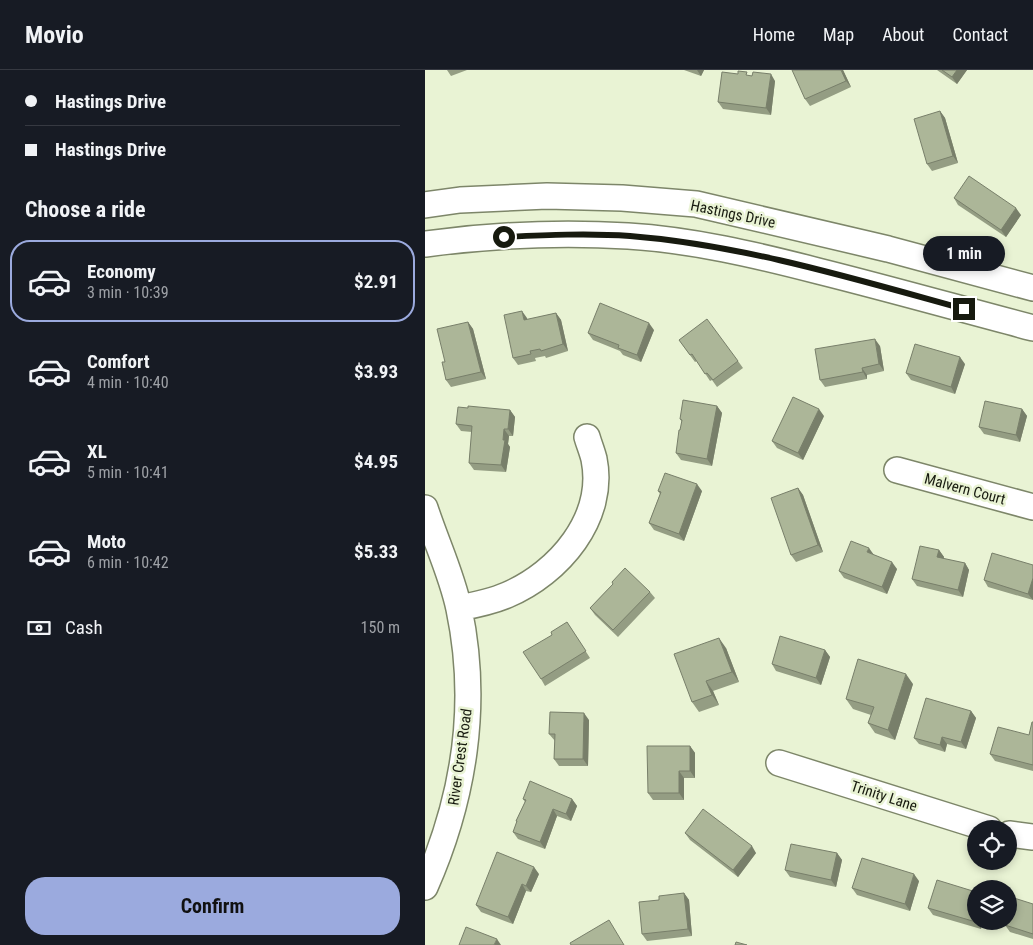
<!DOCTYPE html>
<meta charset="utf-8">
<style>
:root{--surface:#171b24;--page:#20242c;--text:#f1f3f6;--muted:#9ea1a6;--line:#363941;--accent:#9baade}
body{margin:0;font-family:"Roboto Condensed",sans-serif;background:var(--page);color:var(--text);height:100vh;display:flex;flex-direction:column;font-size:19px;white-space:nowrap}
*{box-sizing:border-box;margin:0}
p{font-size:16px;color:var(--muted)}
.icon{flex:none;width:28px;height:28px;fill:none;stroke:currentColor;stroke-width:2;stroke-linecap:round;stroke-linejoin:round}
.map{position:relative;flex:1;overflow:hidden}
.panel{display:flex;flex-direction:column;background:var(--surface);width:425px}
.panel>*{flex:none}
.hud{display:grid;align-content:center;height:110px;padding:0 25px;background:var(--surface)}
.controls{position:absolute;left:542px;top:750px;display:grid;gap:10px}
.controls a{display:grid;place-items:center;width:50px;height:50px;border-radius:50%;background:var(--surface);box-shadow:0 2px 8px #0003;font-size:25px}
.end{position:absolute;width:22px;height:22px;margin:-11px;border:6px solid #171a0f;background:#fff;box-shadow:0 0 0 2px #fff}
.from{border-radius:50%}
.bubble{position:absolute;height:35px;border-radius:18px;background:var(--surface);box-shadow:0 2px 8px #0003;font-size:16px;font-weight:700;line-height:35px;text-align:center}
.hud b{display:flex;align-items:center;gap:18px;height:48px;font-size:19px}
.hud b+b{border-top:1px solid var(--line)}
.hud i{width:12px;height:12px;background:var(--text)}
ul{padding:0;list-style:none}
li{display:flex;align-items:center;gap:15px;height:82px;margin:0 10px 8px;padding:0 15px;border:2px solid transparent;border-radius:20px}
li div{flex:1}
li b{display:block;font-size:19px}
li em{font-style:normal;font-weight:700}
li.current{border-color:var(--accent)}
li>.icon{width:45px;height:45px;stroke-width:1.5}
h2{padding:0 25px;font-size:22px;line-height:60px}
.pay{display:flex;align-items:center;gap:12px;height:55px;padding:0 25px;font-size:19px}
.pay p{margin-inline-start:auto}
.primary-button{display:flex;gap:10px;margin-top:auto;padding:10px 25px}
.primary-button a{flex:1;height:58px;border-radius:20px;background:var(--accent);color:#111;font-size:20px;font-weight:700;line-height:58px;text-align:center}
header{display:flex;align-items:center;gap:30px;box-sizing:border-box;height:70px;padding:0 25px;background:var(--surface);border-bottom:1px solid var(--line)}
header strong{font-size:24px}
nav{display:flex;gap:28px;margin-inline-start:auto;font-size:18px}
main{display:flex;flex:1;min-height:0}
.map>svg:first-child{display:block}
</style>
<header>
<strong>Movio</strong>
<nav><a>Home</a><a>Map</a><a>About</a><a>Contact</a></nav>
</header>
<main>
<section class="panel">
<div class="hud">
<b><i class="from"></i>Hastings Drive</b>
<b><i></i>Hastings Drive</b>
</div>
<h2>Choose a ride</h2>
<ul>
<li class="current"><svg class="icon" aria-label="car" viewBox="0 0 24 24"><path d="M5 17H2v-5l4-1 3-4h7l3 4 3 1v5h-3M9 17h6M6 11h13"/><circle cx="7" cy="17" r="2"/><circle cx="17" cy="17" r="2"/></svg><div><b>Economy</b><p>3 min · 10:39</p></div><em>$2.91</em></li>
<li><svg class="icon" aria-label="car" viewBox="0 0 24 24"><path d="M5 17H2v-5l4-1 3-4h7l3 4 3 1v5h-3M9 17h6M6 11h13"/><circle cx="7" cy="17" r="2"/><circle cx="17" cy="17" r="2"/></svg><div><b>Comfort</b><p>4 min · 10:40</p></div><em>$3.93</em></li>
<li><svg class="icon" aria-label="car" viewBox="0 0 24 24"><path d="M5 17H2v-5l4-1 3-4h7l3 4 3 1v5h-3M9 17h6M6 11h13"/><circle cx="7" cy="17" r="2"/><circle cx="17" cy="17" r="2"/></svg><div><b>XL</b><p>5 min · 10:41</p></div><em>$4.95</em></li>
<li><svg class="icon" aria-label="car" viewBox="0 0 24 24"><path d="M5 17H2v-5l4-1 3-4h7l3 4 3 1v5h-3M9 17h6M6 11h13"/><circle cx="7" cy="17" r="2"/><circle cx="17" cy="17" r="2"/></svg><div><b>Moto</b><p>6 min · 10:42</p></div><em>$5.33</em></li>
</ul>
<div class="pay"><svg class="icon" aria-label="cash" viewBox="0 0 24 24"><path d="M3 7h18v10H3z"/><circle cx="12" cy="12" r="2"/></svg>Cash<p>150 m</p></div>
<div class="primary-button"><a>Confirm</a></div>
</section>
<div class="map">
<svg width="608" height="875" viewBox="0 0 608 875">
<rect width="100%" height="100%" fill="#e9f3d4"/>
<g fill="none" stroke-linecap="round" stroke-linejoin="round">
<defs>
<path id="minor" d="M0 135 35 130 122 126 197 128 271 134 463 179 608 218
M0 174C67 165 136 162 203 166 268 170 331 185 393 201 465 219 536 239 608 258
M472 400 608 437
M0 438C11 472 27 505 34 539 54 634 39 729 0 817
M34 538C50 535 66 532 82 525 134 503 181 448 169 389 167 381 164 374 162 367
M354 693 564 759
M584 764 608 767"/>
</defs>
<!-- minor casing -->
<use href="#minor" stroke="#7d8669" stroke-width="28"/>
<!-- minor -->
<use href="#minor" stroke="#fff" stroke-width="25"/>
</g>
<!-- wall -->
<path fill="#949d83" d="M22 0H42L26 6Z
M259 0H279L276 6Z
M418 0 426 17 385 36 380 29Z
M512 0H542L532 14Z
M324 6 350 11 346 45 298 39 293 32Z
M515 41 520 48 533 93 507 101 502 94Z
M529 128 596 145 581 167 533 135Z
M131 243 136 250 143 281 121 288 120 286 110 288 111 291 93 295 88 288 102 248V250Z
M43 252 48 259 61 309 26 317 21 310 20 292Z
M229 260 216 292 198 285 195 281 168 270 163 263Z
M254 270 313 291 318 298 292 317 287 310 285 311 272 291 270 292Z
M455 276 459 301 442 305V309L400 317 395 310Z
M540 294 530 324 486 310 481 303Z
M292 336 297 343 287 396 256 390 251 383 257 352 255 349Z
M597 339 602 346 595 372 559 364 554 357Z
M85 340 90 347 88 366H84L83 374 85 377 81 402 49 400 44 393 47 362 36 361 31 354Z
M399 346 378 390 352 378 347 371Z
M373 418 378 425 398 482 371 492 366 485Z
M233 421H277L259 471 229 460 224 453 235 424Z
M514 480 519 487 518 489 540 493 544 500 538 527 492 516 487 509Z
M449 485 472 499 462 524 419 508 414 501Z
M608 495V530L563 517 559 510Z
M187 512 225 522 230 528 193 567 170 545 165 538 188 514Z
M142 552 165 588 120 616 116 609 127 565Z
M301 578 314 612 288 621 294 635 274 642 267 632Z
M400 580 405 587 396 615 351 601 347 594Z
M488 614 470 670 450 663 443 653 446 645 428 639 421 629Z
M546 641 551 648 541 679 522 674 520 682 494 674 489 668Z
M164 650 163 696H134L129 689 130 671 124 664Z
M608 652V701L570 691 565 684 604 665Z
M265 676 270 683V708H259V730H228L223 723Z
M98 729H147L152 736 146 751 132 746 120 779 93 769 88 762 92 752 91 751 100 732Z
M260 763 331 783 313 807 265 770Z
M412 783 417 790 411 817 365 807 360 800Z
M114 804 106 822 101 821 88 854 56 842 51 835Z
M494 811 485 841 432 825 427 818Z
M551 822 556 859 508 845 503 838Z
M259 823 264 830 267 866 222 871 217 864Z
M608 834V869L585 862 580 855Z"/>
<!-- shaded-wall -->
<path fill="#787f6a" d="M272 0H279L276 6Z
M416 0H418L426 17 421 11Z
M532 0H542L532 14 527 7Z
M346 4 350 11 346 45 341 38Z
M515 41 520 48 533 93 528 86Z
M591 138 596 145 581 167 576 160Z
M97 241 102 248 104 257 99 250Z
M131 243 136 250 143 281 138 274Z
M43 252 48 259 61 309 56 302Z
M224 253 229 260 216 292 212 285Z
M450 269 455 276 459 301 454 294Z
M535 287 540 294 530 324 526 317Z
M437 298 442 305V309L438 302Z
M292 336 297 343 287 396 282 389Z
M394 339 399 346 378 390 373 383Z
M597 339 602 346 595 372 591 365Z
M85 340 90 347 88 366 83 359Z
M79 359 84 366 83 374 85 377 81 402 76 395Z
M272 414 277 421 259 471 254 464Z
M373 418 378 425 398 482 393 475Z
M444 478 449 485 442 482Z
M514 480 519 487 517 494 512 487Z
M467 492 472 499 462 524 457 517Z
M540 493 544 500 538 527 533 520Z
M608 508V530L603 524Z
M294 568 301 578 314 612 307 602Z
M400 580 405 587 396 615 391 608Z
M481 604 488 614 470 670 463 660Z
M281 611 288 621 294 635 287 625Z
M546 641 551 648 541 679 536 672Z
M159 643 164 650 163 696 158 689Z
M517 667 522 674 520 682 515 675Z
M265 676 270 683V708L265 701Z
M254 701 259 708V730L254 723Z
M147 729 152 736 146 751 141 744Z
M128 739 132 746 120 779 115 772Z
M327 776 331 783 313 807 308 800Z
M412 783 417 790 411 817 406 810Z
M109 797 114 804 106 822 101 816Z
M489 804 494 811 485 841 480 834Z
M97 814 101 821 88 854 83 847Z
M259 823 264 830 267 866 263 859Z
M551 851H558L556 859 551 852Z
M72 869 76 875H69Z"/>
<!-- building -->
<path fill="#acb698" stroke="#787f6a" d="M367 0H416L421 11 380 29Z
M517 0H532L527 7Z
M313 1 322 2 321 5 327 6 328 2 346 4 341 38 293 32 297 2 313 4Z
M515 41 528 86 502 94 489 49Z
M544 106 591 138 576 160 529 128Z
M175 233 224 253 212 285 193 278 194 275 163 263Z
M97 241 99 250 131 243 138 274 116 281 115 279 105 281 106 284 88 288 79 245Z
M282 249 313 291 288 310 282 303 280 304 267 284 265 285 254 270Z
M43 252 56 302 21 310 17 292H20L12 259Z
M450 269 454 294 437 298 438 302 395 310 390 279Z
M490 274 535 287 526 317 481 303Z
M368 327 394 339 373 383 347 371Z
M258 330 292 336 282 389 251 383 254 360H255L257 350 255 349Z
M560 331 597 339 591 365 554 357Z
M43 336 85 340 83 359H79L78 370H80L76 395 44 393 47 356 31 354 33 337 43 338Z
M240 403 272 414 254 464 224 453 236 422 233 421Z
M373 418 393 475 366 485 346 428Z
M426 471 444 478 442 482 467 492 457 517 414 501Z
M495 476 514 480 512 487 540 493 533 520 487 509Z
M567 483 608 495V508L603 524 559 510Z
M200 498 225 522 188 560 165 538 188 514 187 512Z
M142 552 161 581 116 609 98 582 127 565 126 562Z
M355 566 400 580 391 608 347 594Z
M294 568 307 602 281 611 287 625 267 632 249 584Z
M433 589 481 604 463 660 443 653 449 637 421 629Z
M501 628 546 641 536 672 517 667 515 675 489 668Z
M125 642 159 643 158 689H129L130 664H124Z
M607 652H608V695L565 684 573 657 604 665Z
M222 676H265V701H254V723H223Z
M105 711 147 729 141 744 128 739 115 772 88 762 92 751H91L101 730 98 729Z
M278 739 327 776 308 800 260 763Z
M366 774 412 783 406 810 360 800Z
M72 782 109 797 101 816 97 814 83 847 51 835Z
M437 788 489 804 480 834 427 818Z
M512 810 551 822V852L503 838Z
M259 823 263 859 217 864 214 832 234 830V826Z
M589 828 608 834V864L580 855 581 851H584V844Z
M184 850 199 875H146L145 873Z
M41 857 72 869 69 875H34Z
M311 872 322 875H310Z"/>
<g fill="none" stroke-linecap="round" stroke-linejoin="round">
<!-- route -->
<path stroke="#171a0f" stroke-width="6" d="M79 167C121 165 163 163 205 166 318 175 430 209 539 239"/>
</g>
<g text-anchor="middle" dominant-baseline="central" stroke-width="5" stroke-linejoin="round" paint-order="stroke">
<!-- street labels -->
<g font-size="15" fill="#171a0f" stroke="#e9f3d4">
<text transform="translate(308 144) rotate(12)">Hastings Drive</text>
<text transform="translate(540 419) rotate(15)">Malvern Court</text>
<text transform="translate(35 687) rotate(-82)">River Crest Road</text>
<text transform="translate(459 726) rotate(18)">Trinity Lane</text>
</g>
</g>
</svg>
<div class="controls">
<a><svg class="icon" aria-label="locate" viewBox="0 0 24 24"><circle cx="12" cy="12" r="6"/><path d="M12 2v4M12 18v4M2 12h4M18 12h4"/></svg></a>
<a><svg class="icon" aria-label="layers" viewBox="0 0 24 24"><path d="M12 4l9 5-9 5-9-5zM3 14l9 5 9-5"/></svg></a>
</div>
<i class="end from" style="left:79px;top:167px"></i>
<i class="end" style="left:539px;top:239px"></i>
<div class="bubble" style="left:498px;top:166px;width:82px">1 min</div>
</div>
</main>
